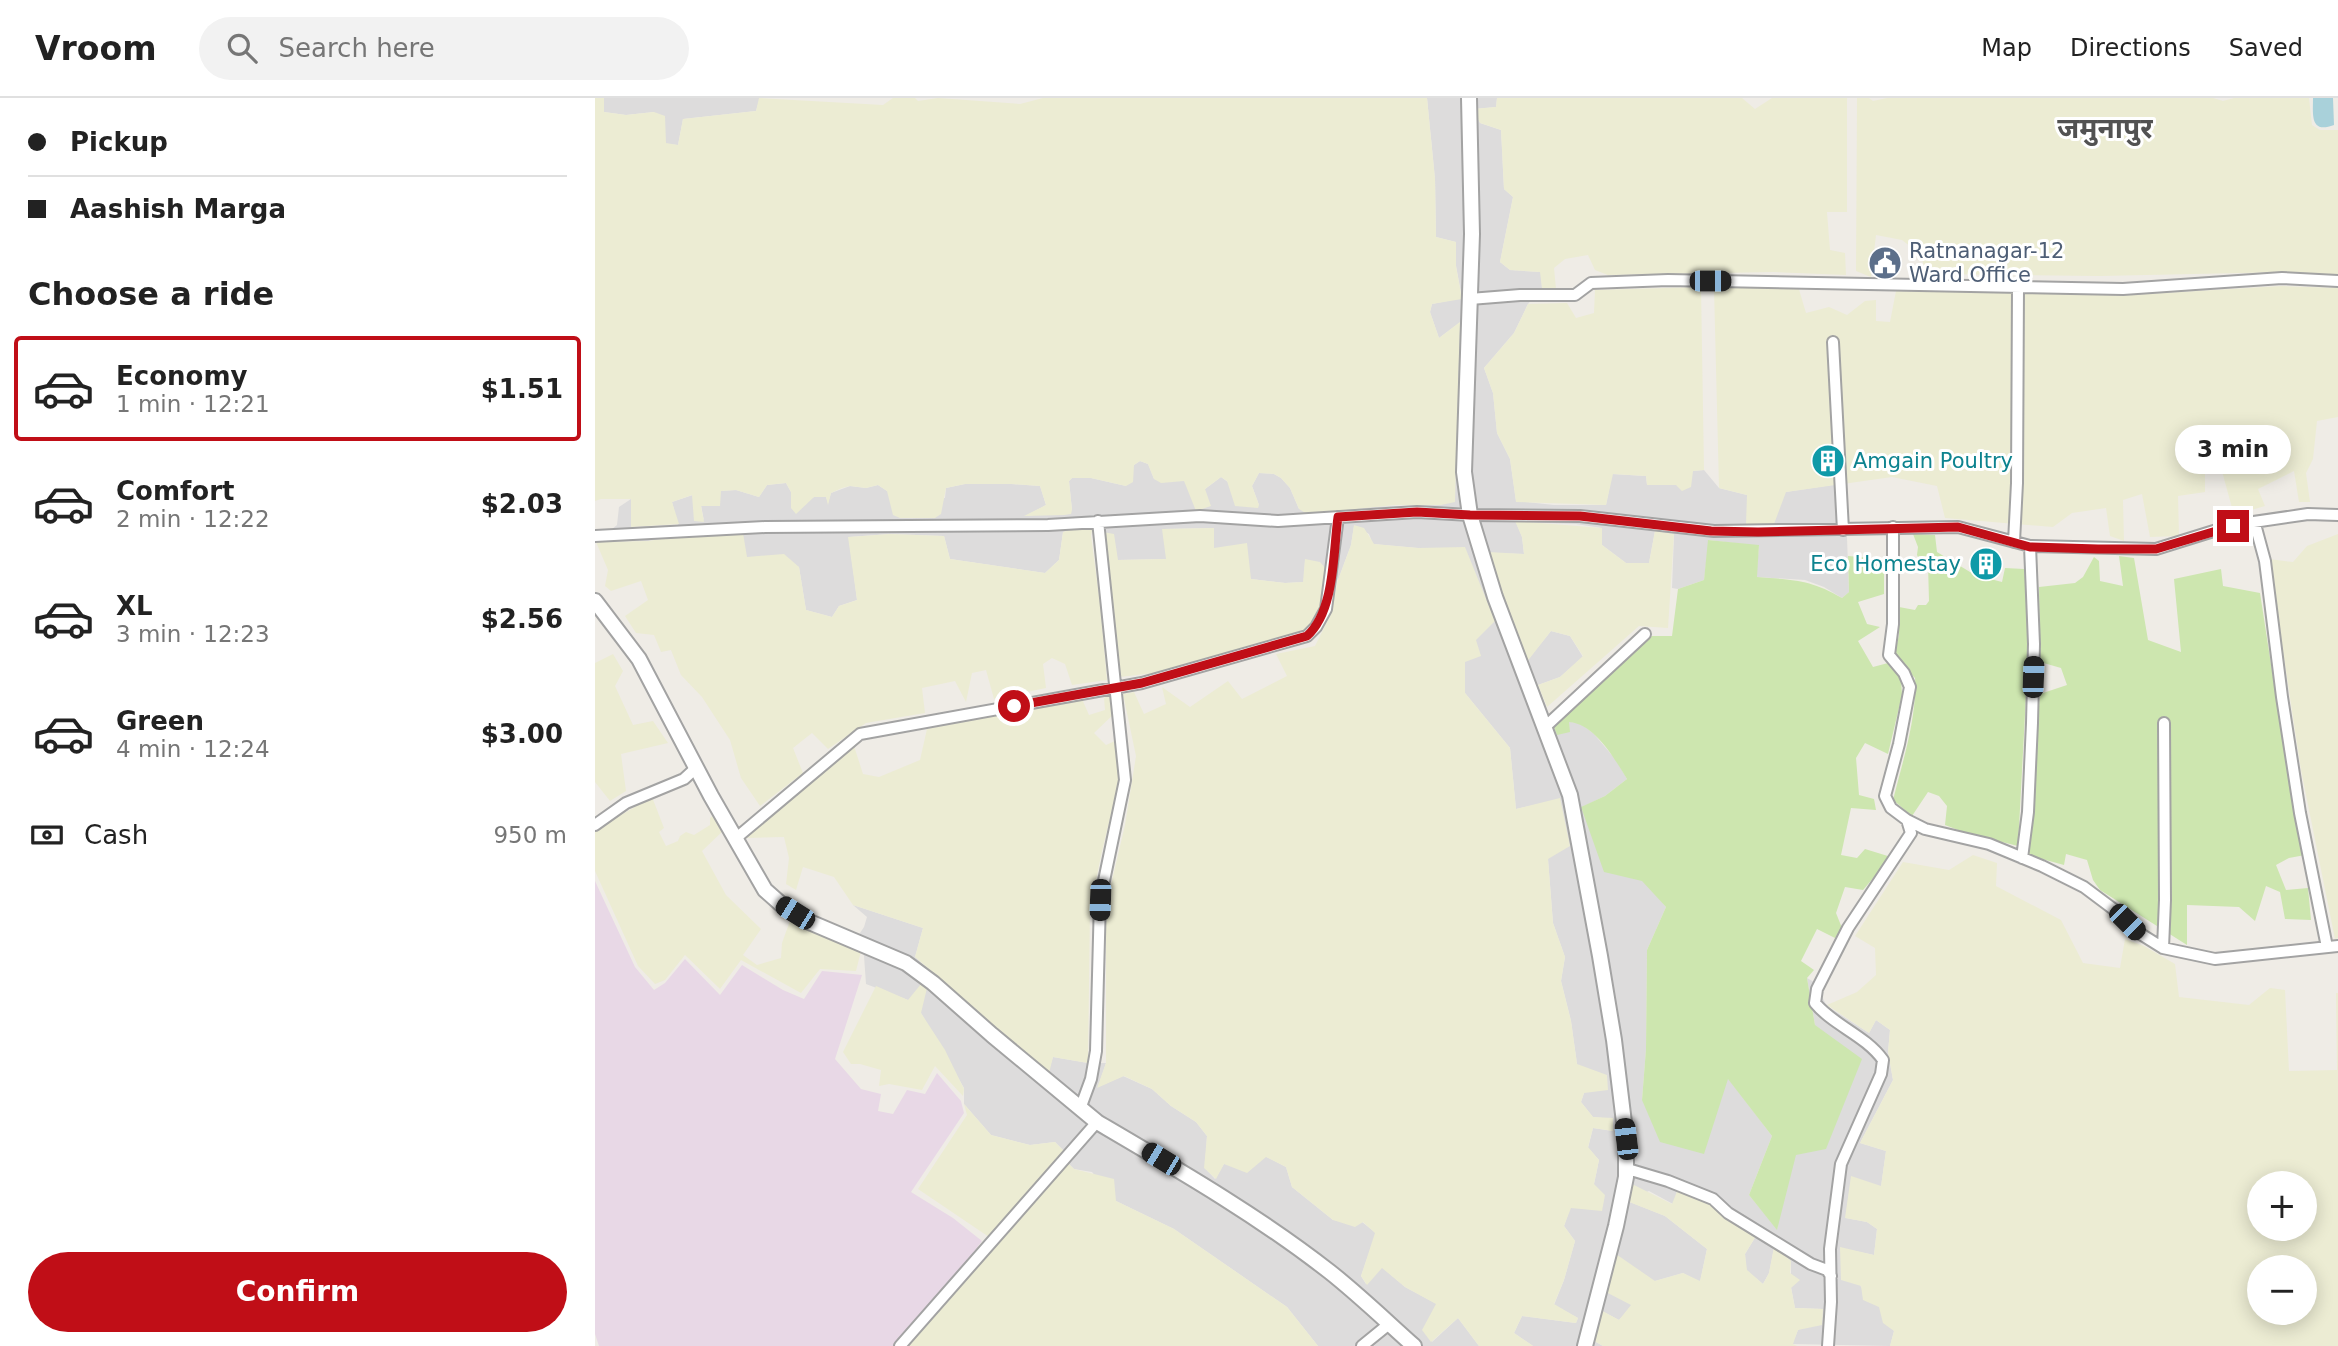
<!DOCTYPE html>
<meta charset="utf-8">
<style>
:root{--surface:#fff;--page:#f2f2f2;--text:#222;--muted:#767676;--line:#e0e0e0;--accent:#c00e17}
body{margin:0;font-family:"DejaVu Sans","Noto Sans Devanagari",sans-serif;background:var(--page);color:var(--text);height:100vh;display:flex;flex-direction:column;font-size:26px;white-space:nowrap}
*{box-sizing:border-box;margin:0}
p{font-size:23px;color:var(--muted)}
.icon{flex:none;width:38px;height:38px;fill:none;stroke:currentColor;stroke-width:2;stroke-linecap:round;stroke-linejoin:round}
.map{position:relative;flex:1;overflow:hidden}
.side{display:flex;flex-direction:column;background:var(--surface);width:595px}
.side>*{flex:none}
.hud{display:grid;align-content:center;height:154px;padding:0 28px;background:var(--surface)}
.fabs{position:absolute;left:1652px;top:1073px;display:grid;gap:14px}
.fabs a{display:grid;place-items:center;width:70px;height:70px;border-radius:50%;background:var(--surface);box-shadow:0 4px 18px #0003;font-size:35px}
.end{position:absolute;width:32px;height:32px;margin:-16px;border:9px solid #c00e17;background:#fff;box-shadow:0 0 0 4px #fff}
.from{border-radius:50%}
.bubble{position:absolute;height:49px;border-radius:24px;background:var(--surface);box-shadow:0 4px 18px #0003;font-size:23px;font-weight:700;line-height:49px;text-align:center}
.car{position:absolute;width:21px;height:42px;margin:-21px -10px;border-radius:9px;box-shadow:0 0 5px 2px #0007;background:linear-gradient(#222 24%,#8ab4d8 0 40%,#222 0 76%,#8ab4d8 0 86%,#222 0)}
.hud b{display:flex;align-items:center;gap:24px;height:66px;font-size:26px}
.hud b+b{border-top:2px solid var(--line)}
.hud i{width:18px;height:18px;background:var(--text)}
ul{padding:0;list-style:none}
li{display:flex;align-items:center;gap:21px;height:105px;margin:0 14px 10px;padding:0 14px;border:4px solid transparent;border-radius:7px}
li div{flex:1}
li b{display:block;font-size:26px}
li em{font-style:normal;font-weight:700}
li.current{border-color:var(--accent)}
li>.icon{width:63px;height:63px;stroke-width:1.5}
h2{padding:0 28px;font-size:32px;line-height:84px}
.pay{display:flex;align-items:center;gap:18px;height:77px;padding:0 28px;font-size:26px}
.pay p{margin-inline-start:auto}
.cta{display:flex;gap:14px;margin-top:auto;padding:14px 28px}
.cta a{flex:1;height:80px;border-radius:42px;background:var(--accent);color:#fff;font-size:28px;font-weight:700;line-height:80px;text-align:center}
header{display:flex;align-items:center;gap:42px;box-sizing:border-box;height:98px;padding:0 35px;background:var(--surface);border-bottom:2px solid var(--line)}
header strong{font-size:33px}
nav{display:flex;gap:38px;margin-inline-start:auto;font-size:24px}
.search{width:490px;height:63px;background:var(--page);display:flex;align-items:center;gap:18px;box-sizing:border-box;padding:0 24px;border-radius:38px;color:var(--muted);font-size:26px}
main{display:flex;flex:1;min-height:0}
.map>svg:first-child{display:block}
</style>
<header>
<strong>Vroom</strong>
<div class="search"><svg class="icon" aria-label="search" viewBox="0 0 24 24"><circle cx="10" cy="10" r="6"/><path d="M15 15l6 6"/></svg>Search here</div>
<nav><a>Map</a><a>Directions</a><a>Saved</a></nav>
</header>
<main>
<section class="side">
<div class="hud">
<b><i class="from"></i>Pickup</b>
<b><i></i>Aashish Marga</b>
</div>
<h2>Choose a ride</h2>
<ul>
<li class="current"><svg class="icon" aria-label="car" viewBox="0 0 24 24"><path d="M5 17H2v-5l4-1 3-4h7l3 4 3 1v5h-3M9 17h6M6 11h13"/><circle cx="7" cy="17" r="2"/><circle cx="17" cy="17" r="2"/></svg><div><b>Economy</b><p>1 min · 12:21</p></div><em>$1.51</em></li>
<li><svg class="icon" aria-label="car" viewBox="0 0 24 24"><path d="M5 17H2v-5l4-1 3-4h7l3 4 3 1v5h-3M9 17h6M6 11h13"/><circle cx="7" cy="17" r="2"/><circle cx="17" cy="17" r="2"/></svg><div><b>Comfort</b><p>2 min · 12:22</p></div><em>$2.03</em></li>
<li><svg class="icon" aria-label="car" viewBox="0 0 24 24"><path d="M5 17H2v-5l4-1 3-4h7l3 4 3 1v5h-3M9 17h6M6 11h13"/><circle cx="7" cy="17" r="2"/><circle cx="17" cy="17" r="2"/></svg><div><b>XL</b><p>3 min · 12:23</p></div><em>$2.56</em></li>
<li><svg class="icon" aria-label="car" viewBox="0 0 24 24"><path d="M5 17H2v-5l4-1 3-4h7l3 4 3 1v5h-3M9 17h6M6 11h13"/><circle cx="7" cy="17" r="2"/><circle cx="17" cy="17" r="2"/></svg><div><b>Green</b><p>4 min · 12:24</p></div><em>$3.00</em></li>
</ul>
<div class="pay"><svg class="icon" aria-label="cash" viewBox="0 0 24 24"><path d="M3 7h18v10H3z"/><circle cx="12" cy="12" r="2"/></svg>Cash<p>950 m</p></div>
<div class="cta"><a>Confirm</a></div>
</section>
<div class="map">
<svg width="1743" height="1248" viewBox="0 0 1743 1248">
<rect width="100%" height="100%" fill="#efece6"/>
<!-- residential -->
<path fill="#dddcdc" d="M9 0H164V3L161 13 88 21 83 47 71 46 59 14 31 17 9 14Z
M832 0H902L901 9 879 11 885 25 906 32 909 91 918 99 905 164 915 172 946 174 947 190 933 206 919 235 889 270 898 295 902 335 915 361 921 403 959 407H1011L1017 376 1051 378 1052 387H1081L1098 373 1109 372 1124 390 1152 397 1191 394 1250 385 1254 494 1247 500 1229 489 1210 482 1161 479 1164 448 1114 442 1109 482 1083 491 1077 490 1079 437 1060 433 1054 465H1031L1007 447V430L981 426 921 424 927 439 929 456 893 455 931 564 956 533 975 538 988 559 965 579 943 587 956 622 985 625 999 636 1021 662 1032 681 1010 698 987 709 1071 809 1052 852 1051 951 1047 1002 1133 980 1177 1038 1154 1097 1182 1131 1220 927 1212 880 1219 884 1232 908 1274 935 1281 922 1295 932 1293 954 1298 982 1265 1045 1291 1053 1286 1089 1251 1120 1272 1124 1282 1131 1279 1157 1245 1150 1266 1189 1284 1208 1299 1233 1295 1248 1197 1246 1203 1232 1228 1211 1200 1210 1196 1189V1163L1179 1150 1174 1175 1168 1186 1151 1172 1150 1156 1161 1138 1083 1091 1078 1106 1054 1093 1030 1102 1070 1118 1112 1151 1105 1184 1088 1175 1060 1183 1024 1222 1003 1211 994 1240 1008 1248H938L919 1235 927 1218 981 1225 983 1220 959 1207 969 1182 980 1143 969 1128 975 1110 999 1086 1004 1062 993 1050 998 1030 1018 1033V1021L998 1019 986 1004 989 995 982 966 976 923 966 883 970 859 958 825 953 761 965 701 921 711 915 650 870 595V563L823 450 778 446 774 436 759 428 756 447 743 482 732 472 710 462 709 484 690 485 656 481 618 450 619 430 568 431 572 461 522 462 508 434 498 426 468 434 464 462 450 475 355 461 349 438 295 436 254 439 262 502 244 508 237 519 211 512 204 469 152 459 97 436 53 443 1 444 22 427 24 409 36 401 37 429 83 427 77 404 98 397 109 423 106 407 125 393 141 392 164 399 172 387 191 385 196 394V410L219 399H231L233 405 236 395 255 388 271 390 283 387 292 393 350 400 351 390 370 386H417L445 388 451 407 431 418 477 412 474 383 477 380H496L531 388 539 367 545 363 553 366 559 381 589 383 610 391 626 379 664 407 657 388 664 375 679 376 686 380 695 390 704 411 846 407 864 225 844 240 835 214 837 206 867 200 861 168V144L841 139 840 81Z
M258 807 328 830 320 859 453 975 458 959 493 965H511L503 989 528 978 557 991 576 1008 601 1024 612 1038 610 1070 620 1081 629 1066 670 1058 691 1069 697 1089 738 1122 767 1124 781 1135 766 1178 771 1186 787 1169 810 1189 842 1206 837 1244 863 1220 884 1248H723L692 1209 579 1131 521 1103 497 1074 479 1071 473 1065 471 1055 460 1044 435 1047 396 1037 369 1006V990L326 915 313 902 271 886 269 858 263 838 269 829 272 819Z"/>
<!-- industrial -->
<path fill="#e8d8e6" d="M0 783 40 869 59 892 70 885 90 861 125 897 147 867 188 892 209 901 227 873 267 877 240 961 266 991 286 996 283 1013 298 1016 312 992 330 996 342 975 366 1003 369 1015 316 1094 358 1120 387 1143 347 1196 300 1248H4L0 1236Z"/>
<!-- farmland -->
<path fill="#ececd3" fill-rule="evenodd" d="M0 0H9V14L31 17 59 14 70 18 71 45 83 47 88 21 161 13 164 0 288 7 298 0H320L323 3 343 0 425 6 448 0H832L840 81 841 139 861 144V168L867 201 837 206 835 214 844 240 865 224 860 404 846 407H800L712 416 704 411 695 390 686 380 679 376 664 375 657 388 664 407 663 410 640 408 632 383 626 379 610 391 616 408 601 413 589 383 566 385 559 381 553 366 545 363 539 367 538 384 531 388 496 380H477L474 383 477 412 476 416 469 417 429 418 451 407 445 388 417 386H370L351 390 346 416 340 420H305L298 417 292 393 283 387 271 390 255 388 247 390 236 395 233 407 231 399H219L201 416 196 410V394L191 385 172 387 164 399 141 392 126 393 125 408H106L109 424 99 423 97 397 77 404 84 426 36 429V401H6L0 403Z
M902 0H1147L1160 11 1177 0H1252V114H1232L1235 152 1250 155 1251 177 1178 174 1013 177 1000 172 993 157 970 161 959 170 961 191 947 190 945 174 915 172 905 164 918 99 909 91 906 32 885 25 878 11 901 9Z
M1262 0H1274L1278 3 1292 0H1618L1628 3 1639 0H1714L1717 27 1725 32H1743V178L1699 174 1505 178 1332 176 1325 156 1307 142 1281 137 1276 179 1261 173Z
M1203 188 1211 215 1234 209 1252 217 1270 203 1281 202V223L1295 224 1301 193 1535 197 1687 188 1743 190V319L1722 323 1718 361 1711 375 1715 404H1704L1699 373 1663 391 1670 408 1639 417 1622 355 1610 357V394L1583 398 1584 438 1555 439 1547 396 1528 402 1529 443 1515 438 1511 410 1477 415 1458 429 1350 420 1342 388 1297 379 1191 394 1179 426H1151L1152 397 1124 390 1119 190Z
M1106 189 1109 372 1098 373 1096 389 1087 393 1081 387H1052L1051 378 1018 376 1011 407 921 404 915 361 902 335 898 295 889 270 919 235 933 206 972 205 981 220 999 215 1000 192Z
M920 423 1007 430V447L1031 465H1054L1060 433 1079 436 1073 530 1044 528 952 609 943 587 965 579 988 558 975 538 956 533 931 565 893 454 929 456 927 439Z
M498 426 496 438 505 505 512 582 477 587 470 566 457 560 448 566 451 590 399 601 391 572 377 575 371 604 360 583 327 590 330 615 271 625 233 651 217 635 198 650 208 675 165 708 146 680 135 642 107 599 86 577 76 552 66 554 59 537 41 535 30 518 53 502 46 483 16 493 10 488 13 472 1 444 53 443 97 436 148 435 152 459 189 456 204 469 211 512 237 519 244 508 262 502 253 439 295 436 349 438 355 461 450 475 464 462 468 434Z
M759 427 769 430 779 446 823 450 870 449 900 523 881 542 886 558 870 564V595L915 650 921 711 965 700 975 748 953 761 958 825 970 859 966 883 976 923 982 966 1012 977 1013 992 989 995 986 1004 998 1019 1018 1020V1033L998 1030 993 1049 1004 1062 999 1086 1010 1097 1007 1113 976 1110 969 1128 980 1143 969 1182 959 1206 983 1220 981 1225 927 1218 919 1235 938 1248H884L863 1220 836 1244 827 1232 841 1206 810 1189 787 1170 772 1187 766 1178 780 1135 768 1124 760 1129 738 1122 697 1089 691 1069 671 1059 652 1075 629 1066 621 1081 609 1070 612 1038 601 1024 576 1008 557 991 529 978 502 990 511 965V808L530 727 541 658 528 596 539 594 549 616 571 606 567 589 595 609 633 583 647 601 692 578 681 556 720 548 736 516 743 482 756 447Z
M619 430V450L652 445 656 481 690 485 708 484 710 461 725 464 732 472 722 522 707 535 648 552 560 575 525 579 508 434 519 436 523 462 571 461 567 431Z
M1743 436V840L1740 841 1706 672 1674 461 1698 464 1712 448Z
M18 556 28 573 20 588 38 627 58 623 73 645 26 656 31 693 15 703 0 684V565Z
M514 597 522 613 499 635 511 647 522 642 525 680 507 753 495 812 493 965 458 959 454 975 320 859 328 830 258 807 239 779 208 769 201 792 191 786 194 760 189 739 151 740 259 648 268 676 284 679 325 662 332 631 487 601 494 617 510 612 509 600Z
M57 699 69 730 64 734 71 748 83 743 85 738 91 734 99 737 115 727V720L120 716 129 732 107 753 131 797 166 831 148 857 162 867 186 860 187 845 196 820 230 839 266 853 261 873 225 871 206 895 146 862 125 891 90 857 70 882 60 886 43 868 0 773V732Z
M1378 757 1402 765 1401 788 1466 822 1488 865 1525 870 1530 841 1549 848 1580 866 1584 899 1654 907 1675 890 1690 892 1694 973 1742 972 1741 895H1743V1248H1295L1299 1233 1288 1225 1284 1209 1268 1202 1266 1188 1246 1182 1245 1149 1279 1157 1282 1131 1272 1124 1250 1120 1256 1078 1286 1088 1291 1053 1265 1045 1298 982 1293 954 1295 932 1281 922 1274 935 1232 907 1262 894 1281 877 1280 850 1260 838 1308 764 1354 772ZM1664 1085H1710V1130H1664ZM1664 1169H1710V1214H1664Z
M326 886 332 890 326 915 350 952 369 991 368 998 340 968 327 992 294 986 284 988 286 972 265 966H256L248 954 281 888 313 902Z
M369 1006 396 1037 435 1047 460 1044 471 1055 394 1139 323 1091 372 1017Z
M473 1065 479 1071 519 1081 521 1103 579 1131 692 1209 723 1248H308Z
M1035 1085 1077 1106 1083 1091 1109 1103 1161 1138 1150 1156 1152 1172 1168 1186 1174 1175 1179 1149 1188 1156 1196 1163 1195 1175 1205 1182 1196 1190 1200 1210 1228 1211 1227 1227 1203 1232 1198 1246 1202 1248H1008L994 1240 1002 1210 1024 1222 1036 1207 1007 1192 1018 1154 1060 1183 1088 1175 1105 1183 1112 1151 1070 1118 1029 1102Z"/>
<!-- grass -->
<path fill="#cde6af" d="M1318 436 1340 437 1342 454 1380 477 1407 484 1410 470 1429 471 1435 523 1423 748 1371 735 1350 727 1352 708 1344 698 1333 694 1317 718 1298 702C1308 662 1322 621 1320 580L1299 559 1304 537V509L1320 512 1323 507H1331L1334 503 1333 466 1325 463 1322 457 1323 449Z
M1113 442 1164 447 1162 479C1198 482 1215 481 1247 500L1254 494 1253 458 1289 461V496L1263 504 1272 526 1285 529 1263 543 1278 569 1293 565 1306 580 1307 597 1293 656 1270 645 1261 660 1264 697 1279 701 1281 712 1256 710 1246 757 1262 760 1270 751 1296 759 1268 792 1250 789 1241 815 1247 830 1240 840 1222 831 1206 863 1219 872 1212 880 1220 927 1267 961 1231 1051 1201 1057 1182 1132 1154 1097 1177 1038 1133 981 1109 1056 1065 1044 1047 1002 1051 951 1052 852 1071 809 1047 783 1009 774 986 709 1010 698 1032 681C1019 660 1000 626 974 624L975 634 962 637 956 622 1057 538H1077L1083 491 1109 482Z
M1524 458 1539 460 1553 542 1586 554 1579 481 1626 471 1628 488 1665 495 1690 657 1710 757 1694 760 1681 767 1691 792 1713 790 1716 822 1690 821 1685 794 1671 788 1660 823 1644 809 1592 807V847L1505 792 1498 782 1492 762 1471 756 1469 767 1432 757 1445 596 1472 587 1466 570 1445 564 1444 489 1480 485 1488 479 1499 459 1504 463 1505 483 1528 488Z"/>
<!-- water -->
<path fill="#a9d1da" d="M1718 0H1738L1739 27C1715 36 1718 17 1718 0Z"/>
<g fill="none" stroke-linecap="round" stroke-linejoin="round">
<defs>
<path id="minor" d="M875 201 925 197H980L996 185 1073 182 1528 191 1687 180 1743 183
M1238 244 1248 432
M1660 426 1670 463 1687 599 1705 715 1732 849
M0 438 170 429 453 427 605 418 683 423 822 414 875 417 985 418 1119 433 1363 429 1435 448 1561 451 1638 427 1713 416 1743 417
M1419 444 1422 385 1423 190
M950 629 1050 536
M1312 722 1330 731 1394 746 1447 768 1489 789 1521 813 1544 835 1568 850 1620 861 1743 848
M0 727 31 705 89 681 102 669
M140 741 265 636 547 585 712 538 721 529 731 511 743 419
M1427 760 1433 714 1437 625 1439 546 1435 448
M1568 850 1570 802 1569 625
M485 1011 496 981 501 953 505 802 530 682 503 423
M1031 1076 1036 1072 1073 1083 1118 1101 1133 1115 1216 1166 1232 1172 1236 1178
M305 1248 502 1024
M767 1248 794 1226
M1233 1248 1236 1204 1235 1151 1246 1066 1286 976 1288 962C1270 937 1239 928 1220 905L1222 891 1253 830 1316 735 1312 722 1296 710 1290 698 1304 646 1315 589 1309 575 1294 557 1298 526V429"/>
<path id="tertiary" d="M874 0 877 136 869 374 875 417 900 499 975 697 1005 858 1019 942 1031 1041V1079L1021 1128 990 1248
M0 503 44 561 116 698 170 792 187 807 212 823 311 865 338 885 397 937 502 1024C582 1071 662 1117 735 1174 764 1197 791 1223 819 1248"/>
</defs>
<!-- minor casing -->
<use href="#minor" stroke="#a3a3a3" stroke-width="14"/>
<!-- tertiary casing -->
<use href="#tertiary" stroke="#a3a3a3" stroke-width="18"/>
<!-- minor -->
<use href="#minor" stroke="#fff" stroke-width="10"/>
<!-- tertiary -->
<use href="#tertiary" stroke="#fff" stroke-width="14"/>
</g>
<g fill="none" stroke-linecap="round" stroke-linejoin="round">
<!-- route -->
<path stroke="#c00e17" stroke-width="9" d="M419 608 547 585 712 538C740 513 738 455 743 419L822 414 875 417 985 418 1116 433 1163 434 1363 429 1435 449 1503 451H1561L1638 428"/>
</g>
<!-- icons -->
<defs>
<symbol id="civic-disc" viewBox="-11 -11 22 22"><circle r="9.5" fill="#5c6f8a" stroke="#fff"/><path d="M-.6-6.5H3V-4.5H.6V-3L4-1V1h2V6H-6V1h2V-1L-.6-3ZM-1.2 2.5V6h2.4V2.5Z" fill="#fff"/></symbol>
<symbol id="building-disc" viewBox="-11 -11 22 22"><circle r="9.5" fill="#0f9aa8" stroke="#fff"/><path d="M-4-6H4V6H1V3H-1V6H-4ZM-2.5-4.3h1.7v1.8h-1.7ZM.8-4.3h1.7v1.8H.8ZM-2.5-1h1.7V.8h-1.7ZM.8-1h1.7V.8H.8Z" fill="#fff"/></symbol>
</defs>
<g fill-rule="evenodd">
<use href="#civic-disc" x="1271" y="146" width="38" height="38"/>
<use href="#building-disc" x="1214" y="344" width="38" height="38"/>
<use href="#building-disc" x="1372" y="447" width="38" height="38"/>
</g>
<g text-anchor="middle" dominant-baseline="central" stroke-width="6" stroke-linejoin="round" paint-order="stroke">
<!-- service labels -->
<g font-size="21" fill="#4e5e75" stroke="#fff" text-anchor="start">
<text x="1314" y="153">Ratnanagar-12<tspan x="1314" dy="24">Ward Office</tspan></text>
</g>
<!-- culture labels -->
<g font-size="21" fill="#0d838f" stroke="#fff" text-anchor="start">
<text x="1258" y="363">Amgain Poultry</text>
<text x="1366" y="466" text-anchor="end">Eco Homestay</text>
</g>
<!-- district labels -->
<g font-size="28" font-weight="bold" fill="#525252" stroke="#fff">
<text x="1510" y="30">जमुनापुर</text>
</g>
</g>
</svg>
<div class="fabs">
<a>+</a>
<a>−</a>
</div>
<i class="end from" style="left:419px;top:608px"></i>
<i class="end" style="left:1638px;top:428px"></i>
<div class="bubble" style="left:1580px;top:327px;width:116px">3 min</div>
<i class="car" style="left:1115px;top:183px;rotate:90deg"></i>
<i class="car" style="left:1438px;top:579px;rotate:2deg"></i>
<i class="car" style="left:505px;top:802px;rotate:182deg"></i>
<i class="car" style="left:200px;top:815px;rotate:302deg"></i>
<i class="car" style="left:1532px;top:824px;rotate:135deg"></i>
<i class="car" style="left:1031px;top:1041px;rotate:353deg"></i>
<i class="car" style="left:566px;top:1061px;rotate:301deg"></i>
</div>
</main>
